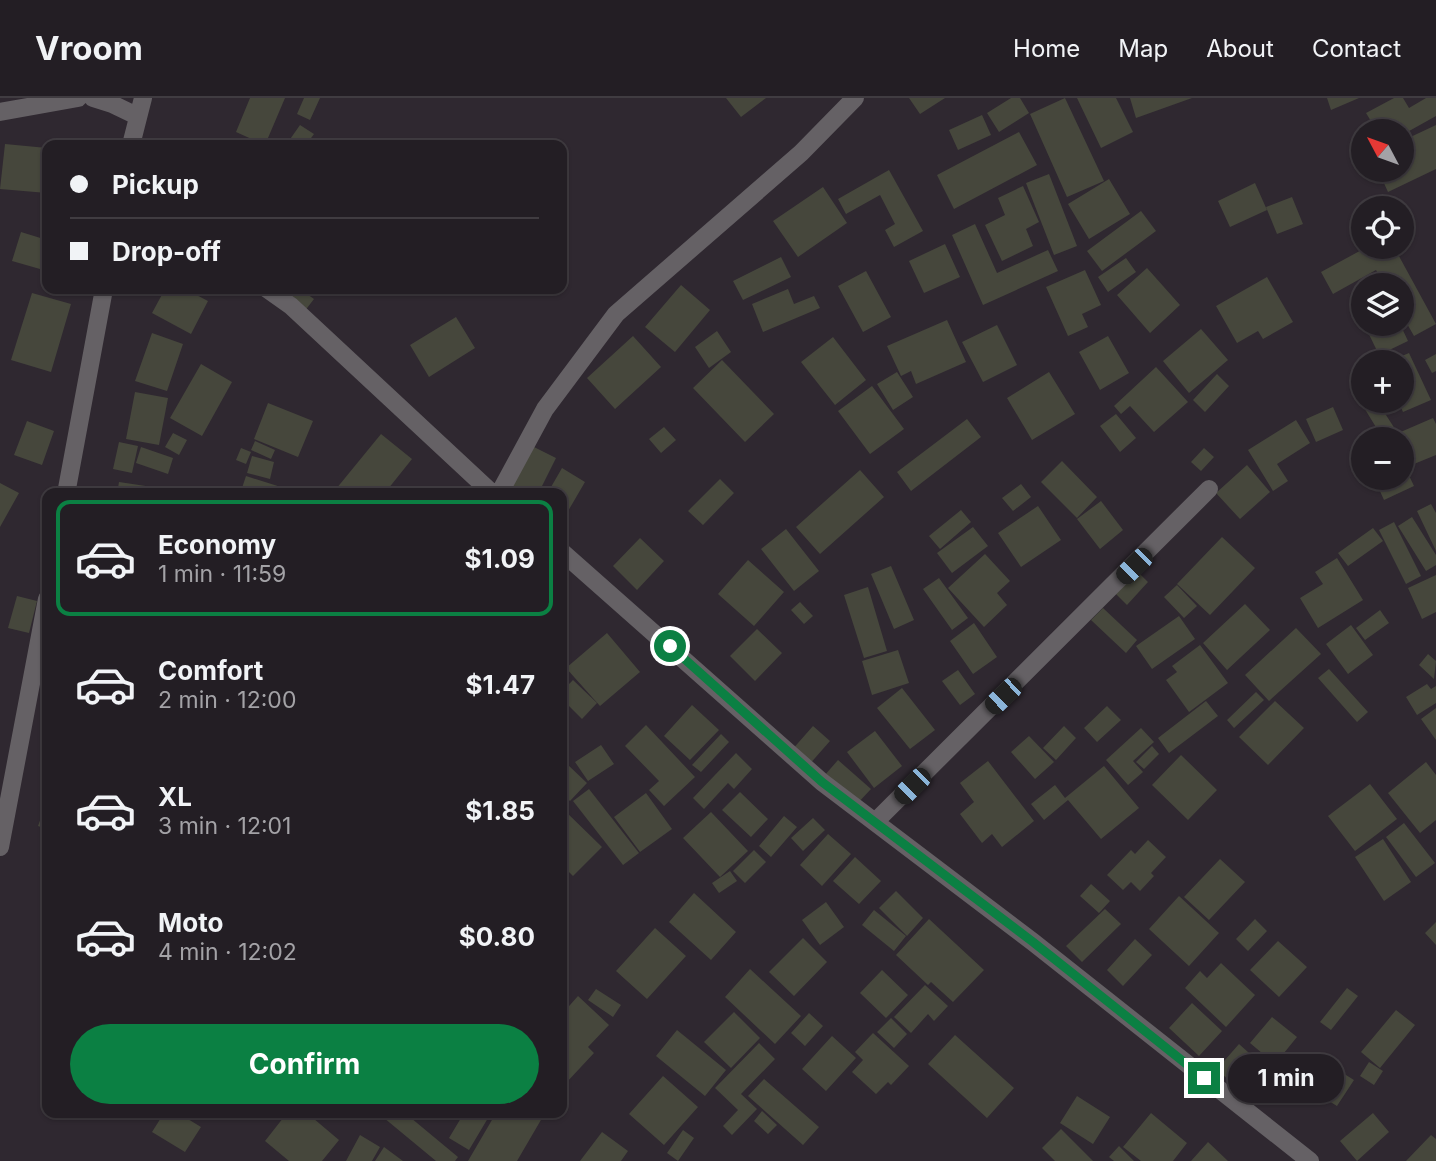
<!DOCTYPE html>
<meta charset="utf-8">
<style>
:root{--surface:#231e24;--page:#2b272c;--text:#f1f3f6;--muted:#a3a2a6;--line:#403c41;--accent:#0b8043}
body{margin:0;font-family:Inter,sans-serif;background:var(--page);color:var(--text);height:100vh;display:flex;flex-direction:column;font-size:26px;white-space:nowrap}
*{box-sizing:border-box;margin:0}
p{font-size:23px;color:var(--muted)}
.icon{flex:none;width:38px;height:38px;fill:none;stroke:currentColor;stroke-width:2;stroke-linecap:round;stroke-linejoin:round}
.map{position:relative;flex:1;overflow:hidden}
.drawer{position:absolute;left:42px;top:390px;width:525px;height:630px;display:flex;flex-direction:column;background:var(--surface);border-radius:14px;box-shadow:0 2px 5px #0004,0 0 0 2px var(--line)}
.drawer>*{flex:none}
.banner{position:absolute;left:42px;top:42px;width:525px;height:154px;border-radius:14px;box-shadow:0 2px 5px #0004,0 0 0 2px var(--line);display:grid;align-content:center;height:154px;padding:0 28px;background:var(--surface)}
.needle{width:46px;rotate:311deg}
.controls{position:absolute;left:1351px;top:21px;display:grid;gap:14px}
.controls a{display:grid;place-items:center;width:63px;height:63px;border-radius:50%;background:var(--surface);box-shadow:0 2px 5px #0004,0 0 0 2px var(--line);font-size:35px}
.end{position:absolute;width:32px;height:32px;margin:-16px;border:9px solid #0b8043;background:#fff;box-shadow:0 0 0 4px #fff}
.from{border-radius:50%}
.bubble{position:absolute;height:49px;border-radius:24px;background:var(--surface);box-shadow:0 2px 5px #0004,0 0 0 2px var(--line);font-size:23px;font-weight:700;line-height:49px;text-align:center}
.car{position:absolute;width:21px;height:42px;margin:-21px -10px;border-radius:9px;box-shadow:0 0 5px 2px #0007;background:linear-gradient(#222 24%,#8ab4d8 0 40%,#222 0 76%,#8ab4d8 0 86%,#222 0)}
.banner b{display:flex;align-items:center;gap:24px;height:66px;font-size:26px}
.banner b+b{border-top:2px solid var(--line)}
.banner i{width:18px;height:18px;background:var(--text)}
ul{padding:12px 0 0;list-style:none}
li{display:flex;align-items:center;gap:21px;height:116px;margin:0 14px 10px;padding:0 14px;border:4px solid transparent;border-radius:14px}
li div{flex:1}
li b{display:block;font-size:26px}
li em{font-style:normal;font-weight:700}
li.selected{border-color:var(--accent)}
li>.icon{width:63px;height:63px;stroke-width:1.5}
.action{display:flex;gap:14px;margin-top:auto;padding:14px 28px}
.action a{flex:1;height:80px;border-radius:42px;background:var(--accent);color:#fff;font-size:28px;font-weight:700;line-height:80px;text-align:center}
header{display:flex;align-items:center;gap:42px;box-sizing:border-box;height:98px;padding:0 35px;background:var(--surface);border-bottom:2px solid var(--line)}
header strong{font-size:33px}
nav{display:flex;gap:38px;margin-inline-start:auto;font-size:24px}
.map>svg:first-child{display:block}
</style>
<header>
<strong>Vroom</strong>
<nav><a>Home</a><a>Map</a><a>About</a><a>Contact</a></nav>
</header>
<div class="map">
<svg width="1436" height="1063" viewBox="0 0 1436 1063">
<rect width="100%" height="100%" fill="#2f2830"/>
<!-- building -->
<path fill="#46473c" d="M250 0H285L265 47 236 34Z
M304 0H320L310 22 297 16Z
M726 0H766L741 19Z
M909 0H945L920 16Z
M1011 0H1020L1029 15 999 34 987 15Z
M1065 0 1104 83 1067 99 1030 16Z
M1077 0H1116L1133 34 1101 50Z
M1130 0H1192L1136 20Z
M1327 0H1359L1331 12Z
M1394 0H1403L1409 10 1426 0H1436V18L1402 37V33H1377L1366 15Z
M982 17 991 37 958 52 949 32Z
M300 27 314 36 306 47H286Z
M1436 27V71L1388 94 1378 72H1402V43Z
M1019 34 1037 67 954 111 937 77Z
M5 46 47 50V95L0 91Z
M889 72 923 133 894 149 885 132 895 126 880 97 846 116 838 101Z
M1049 76 1077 148 1054 157 1026 85Z
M1109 81 1130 116 1089 141 1068 106Z
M1255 85 1267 112 1230 129 1218 103Z
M1023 88 1039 124 1026 131 1033 148 1002 163 985 127 1005 117 998 100Z
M823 89 847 125 798 159 773 123Z
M1292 99 1303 126 1277 136 1266 109Z
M1141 113 1156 133 1102 173 1087 153Z
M975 126 997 175 1048 152 1058 173 983 207 952 137Z
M21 134 47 142V173L12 163Z
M945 146 960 179 924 195 909 163Z
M1367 149H1371L1376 157 1394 149 1436 226 1414 238 1402 217V187H1385L1376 172 1333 196 1321 174Z
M781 159 791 179 743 202 733 183Z
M1126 160 1136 174 1108 194 1098 179Z
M1147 170 1180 207 1150 235 1117 197Z
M1085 172 1101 207 1082 216 1088 229 1068 238 1046 189Z
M866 173 891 219 863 234 838 188Z
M1267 179 1293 224 1263 241 1258 233 1237 245 1216 208Z
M681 187 710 212 675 254 645 229Z
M165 191H185L208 203 191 236 152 215Z
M285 191H300L314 201 304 214 281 197Z
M788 191 794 206 814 198 820 210 763 234 752 206Z
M32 195 71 206 51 274 11 262Z
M456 219 475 250 429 279 410 247Z
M947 222 966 264 916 286 911 273 901 278 887 248Z
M1364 226H1400L1408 243 1379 257Z
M997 227 1017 267 983 284 962 244Z
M1201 231 1228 262 1189 295 1163 263Z
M717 233 731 254 709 270 695 249Z
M152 235 183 246 167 293 135 283Z
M633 238 661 269 615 311 587 280Z
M1108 238 1129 275 1100 292 1079 254Z
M833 239 866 282 835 307 801 264Z
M1409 255 1431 302 1403 314 1398 303H1402V264H1388Z
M1436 256V273L1432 275 1425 262Z
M722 262 774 316 745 344 693 290Z
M201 266 232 284 202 338 170 320Z
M1156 269 1188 304 1154 334 1130 308 1121 316 1114 308Z
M897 274 913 299 893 312 877 286Z
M1049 274 1075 316 1032 342 1007 300Z
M1217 276 1229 288 1205 314 1193 302Z
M1363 276V302L1359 304 1349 282Z
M872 288 904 331 870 356 838 313Z
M135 294 168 300 159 347 126 341Z
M1372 303H1377L1395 331 1382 339 1363 308Z
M268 305 313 323 298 359 254 341Z
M1333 309 1343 332 1316 344 1306 321Z
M1116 316 1136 340 1120 354 1100 328Z
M1433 320 1436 326V357L1409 368 1402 350V341H1398L1396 336Z
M967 321 981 339 911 393 897 374Z
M1296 322 1310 345 1277 366 1288 383 1273 393 1248 352Z
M27 323 54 333 42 367 14 357Z
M664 329 676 342 661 355 649 341Z
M173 335 187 342 179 357 165 349Z
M381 336 412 361 384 396H341L336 391Z
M255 343 275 352 271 361 251 352Z
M119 344 138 348 132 375 113 371Z
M532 348 556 360 538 396H526L512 389Z
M141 349 173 360 168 376 136 365Z
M241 350 251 354 246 366 236 362Z
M1204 350 1214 359 1201 373 1191 364Z
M252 358 274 364 270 381 247 375Z
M1062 363 1097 399 1077 420 1041 384Z
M1402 363 1414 388 1384 402 1374 380H1402Z
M1247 367 1270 394 1240 421 1216 395Z
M562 370 585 384 564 420 562 419V396H547Z
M860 372 884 399 820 456 796 429Z
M246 378 284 390 282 396H240Z
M720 381 734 395 703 427 688 413Z
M119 384 159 390V396H117Z
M0 385 19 395 0 429Z
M1021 386 1031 399 1013 413 1002 400Z
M1101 403 1123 432 1100 451 1077 421Z
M1431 406 1436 415V453L1417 413Z
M1038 408 1061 442 1021 469 998 435Z
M961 412 971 424 940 451 929 438Z
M1412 419 1436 457V467L1426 473 1398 428Z
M1394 424 1421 478 1406 486 1379 432Z
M973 429 988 448 952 475 937 455Z
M1373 430 1383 443 1348 468 1338 455Z
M786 431 819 473 794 493 761 451Z
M1222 439 1255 470 1210 517 1177 486Z
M640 440 664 463 637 492 613 468Z
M985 456 1010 483 997 495 1007 507 984 529 948 490Z
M1337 460 1363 502 1318 530 1300 500 1323 486 1315 474Z
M748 462 784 494 754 528 718 496Z
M891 468 914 522 894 531 871 476Z
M1136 472 1148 484 1127 507 1115 495Z
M1436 477V514L1422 521 1408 490Z
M939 480 968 520 952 532 923 491Z
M1177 487 1197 508 1184 520 1164 499Z
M868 489 887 553 864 560 844 497Z
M17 498 37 503 29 535 8 530Z
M800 504 813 518 804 526 791 512Z
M1245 506 1270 532 1227 572 1203 545Z
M1103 510 1137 542 1126 555 1091 522Z
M1380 512 1389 525 1365 542 1356 530Z
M1179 518 1195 541 1152 571 1136 548Z
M974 525 997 559 973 576 950 543Z
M1351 527 1373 557 1348 576 1326 546Z
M1296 530 1321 556 1269 603 1245 577Z
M757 531 782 555 755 583 730 558Z
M607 535 640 574 600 608 566 570Z
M1200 547 1228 585 1189 614 1166 582 1177 574 1172 568Z
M898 552 909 585 872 597 862 563Z
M1428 556 1436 563 1434 581 1419 567Z
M1329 571 1368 614 1357 624 1318 580Z
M958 572 975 596 960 607 942 583Z
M573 582 597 605 582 621 562 601V593Z
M1427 586 1431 591 1436 588V605L1417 617 1406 599Z
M902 590 935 632 910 651 877 610Z
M1256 594 1264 602 1234 630 1227 622Z
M1206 603 1218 618 1169 655 1158 640Z
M1275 603 1304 630 1268 667 1239 639Z
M692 607 719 632 690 662 664 638Z
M1107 608 1121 622 1097 644 1084 630Z
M1436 610V642L1421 621Z
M646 627 695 679 664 708 649 692 659 683 625 648Z
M813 628 830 643 808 668 791 653Z
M1064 628 1076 640 1056 662 1043 650Z
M1141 630 1154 644 1133 663 1143 674 1128 687 1106 662Z
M875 633 902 668 874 690 847 654Z
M721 636 729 644 701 674 692 667Z
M1029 638 1054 664 1035 681 1011 654Z
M601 647 614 666 588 683 575 664Z
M1152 648 1159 656 1144 671 1136 664Z
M736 655 752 671 734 691 728 685 704 711 693 700Z
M1181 657 1217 692 1188 722 1152 687Z
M838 662 871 691 856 707 824 678Z
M988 663 1034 723 1002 749 992 736 982 745 960 716 974 704 960 685Z
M1426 664 1436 677V722L1420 735 1388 695Z
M567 666 587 685 570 703 562 696V671Z
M1104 668 1139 710 1101 741 1068 702 1044 722 1031 706 1055 687 1065 700Z
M1370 686 1397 721 1355 753 1328 718Z
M589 691 639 755 623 767 573 703Z
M740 694 768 721 751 739 722 712Z
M646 695 672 731 640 754 614 719Z
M47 703V731L38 728Z
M562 710 602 749 573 778 562 767Z
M711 714 748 753 720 779 683 740Z
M784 718 797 729 771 759 759 748Z
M813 720 825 732 803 753 791 740Z
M1404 725 1435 765 1416 779 1386 739Z
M828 736 851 756 822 788 800 767Z
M1383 741 1411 784 1384 803 1355 759Z
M1148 742 1166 759 1151 775 1154 778 1140 793 1131 784 1123 792 1107 777 1131 752 1135 756Z
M754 752 766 764 745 785 733 773Z
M855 759 881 783 859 806 833 783Z
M1220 761 1245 784 1209 822 1184 799Z
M730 773 737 783 719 795 712 785Z
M1091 786 1110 803 1099 815 1080 798Z
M896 793 923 820 907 838 879 810Z
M694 795 736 834 711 862 669 824Z
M1179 798 1219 835 1189 868 1149 831Z
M826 804 844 829 820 847 802 822Z
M1105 811 1121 826 1082 864 1066 848Z
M874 812 906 838 894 853 862 827Z
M929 821 984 872 953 904 931 884 928 887 896 857Z
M1255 821 1267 833 1248 853 1236 841Z
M1436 824V847L1425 835Z
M655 830 686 858 647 901 616 873Z
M803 840 827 864 794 898 769 874Z
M1135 841 1152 857 1123 888 1107 872Z
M1278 843 1307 869 1279 899 1250 872Z
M1221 865 1255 897 1226 929 1185 890 1200 873 1207 880Z
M750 871 801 918 775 946 725 899Z
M882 872 908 897 886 920 860 895Z
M925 887 948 908 934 923 928 916 911 935 894 919Z
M1347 890 1358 898 1331 932 1320 924Z
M596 891 621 907 613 919 588 902Z
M578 898 609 927 588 949 594 955 566 985 562 981V916Z
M1192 905 1222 933 1199 958 1169 930Z
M1396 912 1415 927 1380 970 1361 954Z
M734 914 760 940 731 970 704 944Z
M809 915 823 928 805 948 791 935Z
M1272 919 1297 939 1275 966 1250 945Z
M891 920 907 936 894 950 877 934Z
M677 932 726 972 705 998 656 958Z
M873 935 909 968 891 987 888 984 876 996 852 974 863 962 855 954Z
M955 937 1014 990 987 1020 928 966Z
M832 938 856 960 826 993 802 971Z
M759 945 775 961 741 996 757 1011 732 1037 723 1028 738 1012 715 990Z
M1239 946 1267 971 1244 997 1217 971Z
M1309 954 1354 982 1337 1008 1292 980Z
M1369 964 1383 973 1374 987 1360 978Z
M663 978 698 1009 664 1047 629 1016Z
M764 981 819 1029 803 1047 748 998Z
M1077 998 1110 1019 1093 1046 1060 1025Z
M762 1013 777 1027 768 1036 754 1023Z
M164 1015H178L201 1029 185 1054 152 1034Z
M287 1015H307L339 1042 322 1063H289L265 1043Z
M378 1015H405L458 1059 455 1063H436Z
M464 1015H491L469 1052 449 1040Z
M496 1015H545L517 1063H468Z
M1151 1015 1187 1045 1173 1063H1141L1123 1049Z
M1373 1015 1389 1034 1357 1063 1340 1043Z
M1061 1031 1093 1063H1055L1042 1050Z
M683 1032 694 1040 678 1063 667 1055Z
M602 1034 628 1053 621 1063H580Z
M360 1037 380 1049 372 1063H346Z
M1431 1037 1436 1041V1063H1406Z
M1208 1044 1228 1063H1191Z
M1119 1048 1134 1063H1114L1109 1059Z
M384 1049 403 1063H375Z"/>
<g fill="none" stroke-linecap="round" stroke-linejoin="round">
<!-- minor -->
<path stroke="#656165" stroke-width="18" d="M93 0 112 6 137 18
M0 14 78 0
M131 47 143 0
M267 191 291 208 493 396
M66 396 104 191
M499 396 545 311 616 216 801 55 855 0
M562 454 822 684 1033 844 1310 1063
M875 724 1209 391
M0 749 47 501"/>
</g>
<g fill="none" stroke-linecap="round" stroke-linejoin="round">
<!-- route -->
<path stroke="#0b8043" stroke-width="9" d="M670 548 822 684 1033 844 1204 980"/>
</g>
</svg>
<div class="controls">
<a><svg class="needle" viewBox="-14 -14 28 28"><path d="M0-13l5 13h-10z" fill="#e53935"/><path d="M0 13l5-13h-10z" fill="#a3a2a6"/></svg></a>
<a><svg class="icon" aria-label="locate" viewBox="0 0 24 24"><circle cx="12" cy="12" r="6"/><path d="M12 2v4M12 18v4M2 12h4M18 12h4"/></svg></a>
<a><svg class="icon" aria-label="layers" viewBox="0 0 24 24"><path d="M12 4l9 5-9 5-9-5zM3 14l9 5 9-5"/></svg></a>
<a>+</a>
<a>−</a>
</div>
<i class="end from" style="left:670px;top:548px"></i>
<i class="end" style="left:1204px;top:980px"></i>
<div class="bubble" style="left:1228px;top:956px;width:116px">1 min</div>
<i class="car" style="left:1134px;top:468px;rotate:225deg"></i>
<i class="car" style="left:1003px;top:598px;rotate:226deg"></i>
<i class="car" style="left:912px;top:688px;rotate:225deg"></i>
<div class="banner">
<b><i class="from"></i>Pickup</b>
<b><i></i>Drop-off</b>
</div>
<section class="drawer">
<ul>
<li class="selected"><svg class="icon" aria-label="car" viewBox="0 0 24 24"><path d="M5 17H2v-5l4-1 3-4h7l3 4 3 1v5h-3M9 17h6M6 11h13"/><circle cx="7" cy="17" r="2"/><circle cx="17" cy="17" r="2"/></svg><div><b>Economy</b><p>1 min · 11:59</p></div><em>$1.09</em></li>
<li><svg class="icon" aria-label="car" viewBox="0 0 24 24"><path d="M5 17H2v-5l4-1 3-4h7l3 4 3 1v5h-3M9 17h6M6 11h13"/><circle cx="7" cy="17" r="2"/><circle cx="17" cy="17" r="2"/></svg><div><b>Comfort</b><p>2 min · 12:00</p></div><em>$1.47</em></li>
<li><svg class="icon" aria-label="car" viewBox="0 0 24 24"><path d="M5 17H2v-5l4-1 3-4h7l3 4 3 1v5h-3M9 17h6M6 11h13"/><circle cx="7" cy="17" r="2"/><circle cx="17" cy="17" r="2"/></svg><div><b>XL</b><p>3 min · 12:01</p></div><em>$1.85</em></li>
<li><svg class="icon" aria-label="car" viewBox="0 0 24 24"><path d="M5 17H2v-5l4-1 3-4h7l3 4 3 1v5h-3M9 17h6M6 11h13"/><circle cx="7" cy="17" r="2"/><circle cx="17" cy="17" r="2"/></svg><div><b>Moto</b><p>4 min · 12:02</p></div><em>$0.80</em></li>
</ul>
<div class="action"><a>Confirm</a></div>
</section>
</div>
